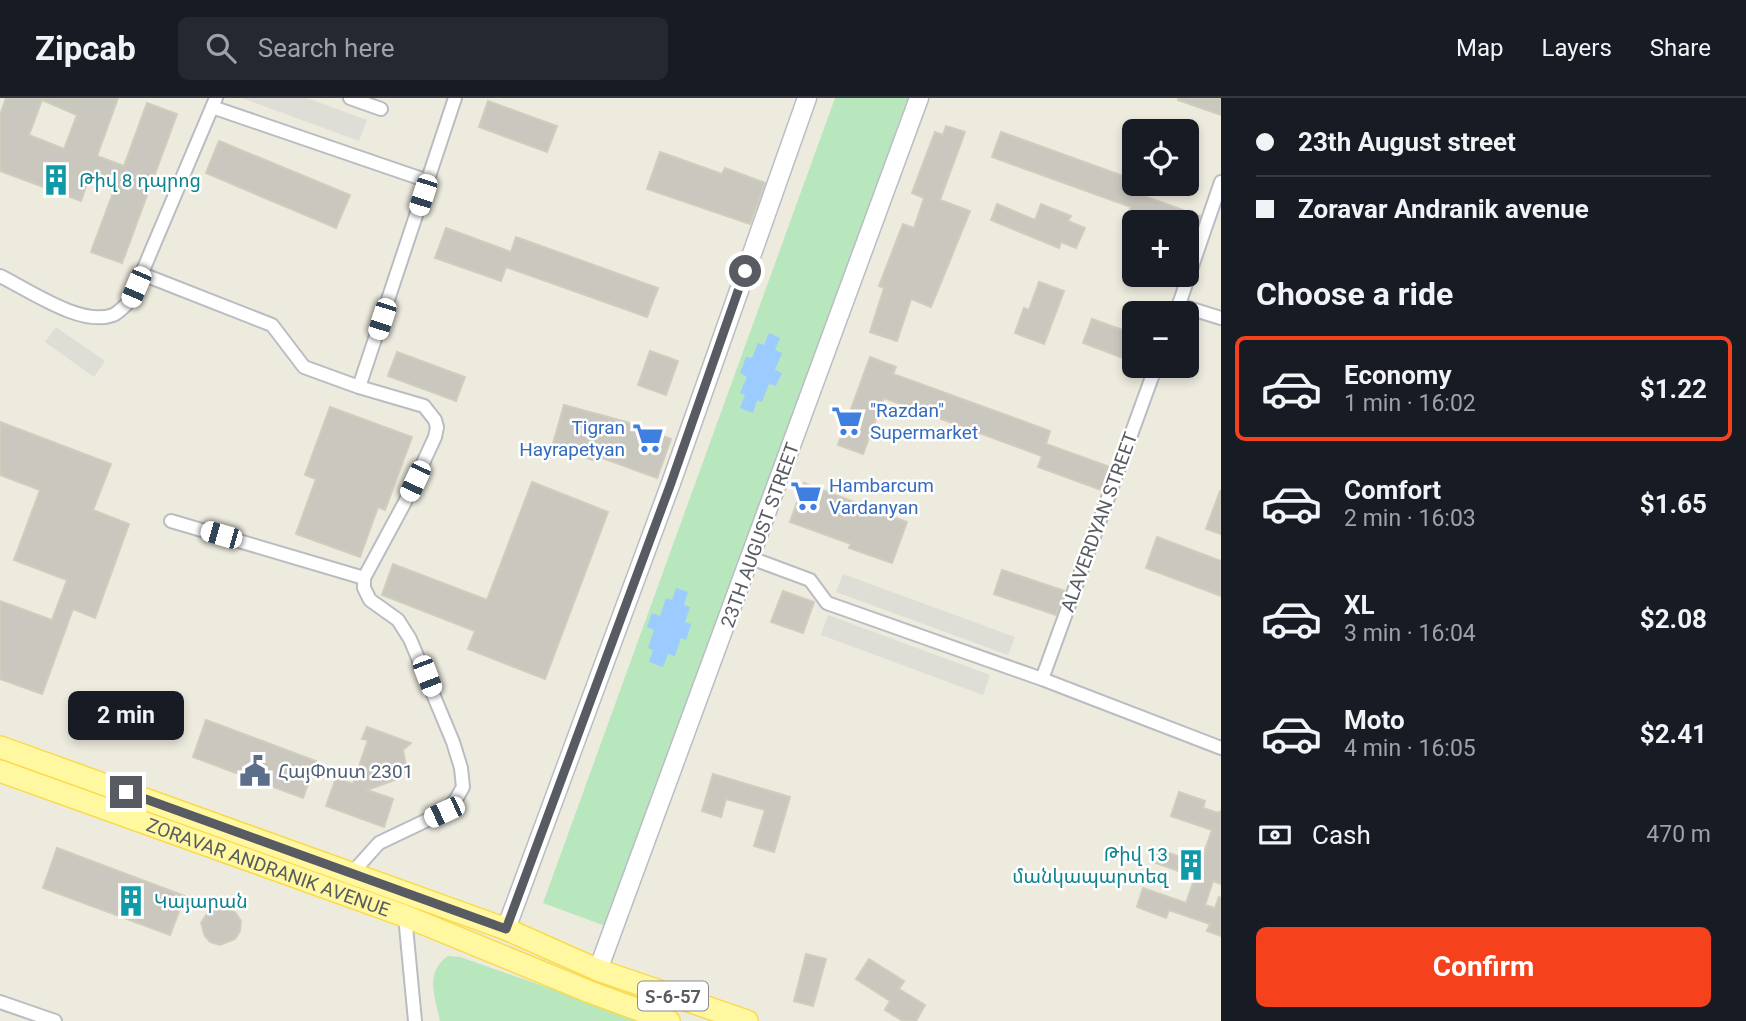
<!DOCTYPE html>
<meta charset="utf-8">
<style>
:root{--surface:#171b24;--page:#242831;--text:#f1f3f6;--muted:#9ea1a6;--line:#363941;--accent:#f5411c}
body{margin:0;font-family:Roboto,"Noto Sans Armenian",sans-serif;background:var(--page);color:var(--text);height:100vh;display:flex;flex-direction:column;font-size:26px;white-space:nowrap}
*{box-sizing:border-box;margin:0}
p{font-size:23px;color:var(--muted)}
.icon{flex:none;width:38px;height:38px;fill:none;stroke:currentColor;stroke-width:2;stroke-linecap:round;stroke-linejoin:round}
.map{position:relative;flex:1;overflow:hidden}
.details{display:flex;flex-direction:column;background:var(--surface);width:525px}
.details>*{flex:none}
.top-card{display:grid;align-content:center;height:154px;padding:0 35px;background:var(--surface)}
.controls{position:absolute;left:1122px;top:21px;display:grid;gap:14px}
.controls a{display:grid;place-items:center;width:77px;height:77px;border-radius:10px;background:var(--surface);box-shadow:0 4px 10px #0003;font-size:35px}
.end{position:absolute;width:32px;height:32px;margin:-16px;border:9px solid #585b61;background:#fff;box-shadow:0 0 0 4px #fff}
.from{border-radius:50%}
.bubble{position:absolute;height:49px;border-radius:10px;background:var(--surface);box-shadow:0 4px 10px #0003;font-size:23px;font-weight:700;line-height:49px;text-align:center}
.car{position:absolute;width:21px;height:42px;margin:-21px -10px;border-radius:9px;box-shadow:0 0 5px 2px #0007;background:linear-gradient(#fff 24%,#345 0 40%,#fff 0 76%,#345 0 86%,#fff 0)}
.top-card b{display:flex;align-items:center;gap:24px;height:66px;font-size:26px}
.top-card b+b{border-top:2px solid var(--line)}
.top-card i{width:18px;height:18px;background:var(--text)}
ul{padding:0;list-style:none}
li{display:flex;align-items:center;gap:21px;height:105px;margin:0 14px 10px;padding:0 21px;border:4px solid transparent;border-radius:10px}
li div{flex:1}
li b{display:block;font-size:26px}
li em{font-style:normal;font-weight:700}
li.selected{border-color:var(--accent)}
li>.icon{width:63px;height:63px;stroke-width:1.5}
h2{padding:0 35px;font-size:32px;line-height:84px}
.pay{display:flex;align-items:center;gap:18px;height:77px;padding:0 35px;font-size:26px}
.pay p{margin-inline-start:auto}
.button{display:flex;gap:14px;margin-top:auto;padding:14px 35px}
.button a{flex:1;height:80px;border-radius:10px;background:var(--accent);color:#fff;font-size:28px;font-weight:700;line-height:80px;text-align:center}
header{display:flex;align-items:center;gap:42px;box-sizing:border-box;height:98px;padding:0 35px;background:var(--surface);border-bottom:2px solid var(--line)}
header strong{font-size:33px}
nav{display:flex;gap:38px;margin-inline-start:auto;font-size:24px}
.search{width:490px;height:63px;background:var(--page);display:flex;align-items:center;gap:18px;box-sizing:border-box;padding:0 24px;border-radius:10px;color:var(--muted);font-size:26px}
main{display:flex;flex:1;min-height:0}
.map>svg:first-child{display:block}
</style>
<header>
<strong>Zipcab</strong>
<div class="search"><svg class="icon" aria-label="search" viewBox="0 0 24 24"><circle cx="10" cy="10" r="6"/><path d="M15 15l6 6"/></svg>Search here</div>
<nav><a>Map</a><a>Layers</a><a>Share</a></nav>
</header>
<main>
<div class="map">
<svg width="1221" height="923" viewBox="0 0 1221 923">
<rect width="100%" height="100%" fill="#edebde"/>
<!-- industrial -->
<path fill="#dfded6" d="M242 0H307L367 22 359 43Z
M56 229 105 263 94 279 45 244Z
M843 476 1015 539 1008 557 836 494Z
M828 517 990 577 983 597 821 537Z"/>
<!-- green -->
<path fill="#b8e7bd" d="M835 0H908L608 829 543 805Z
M448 858 460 859 635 920 637 923H440C435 898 424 875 448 858Z"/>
<!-- water -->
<path fill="#9ccbff" d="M769 235 780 240 775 252 782 255 775 272 782 275 776 288 769 286 762 304 757 302 753 315 740 310 745 297 740 295 747 279 740 275 746 259 752 260 758 245 764 247Z
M676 490 688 494 684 507 690 509 685 524 691 526 686 542 681 540 675 558 668 556 663 569 649 564 653 552 648 550 654 532 647 529 652 515 660 518 666 500 672 502Z"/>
<!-- building -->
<path fill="#c9c7be" stroke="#d1cdbd" stroke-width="2" fill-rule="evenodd" d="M6 0H118L97 58 124 68 147 5 177 16 122 165 91 154 116 87 90 77 81 103 0 73V17ZM42 2 77 17 64 51 29 37Z
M1178 0H1221V17L1178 2Z
M488 3 557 28 547 54 479 29Z
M946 28 965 34 940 102 970 113 931 209 911 201 897 243 870 234 884 190 879 188 903 126 914 130 924 100 912 95 935 34 943 37Z
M1001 34 1134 82V86H1138L1135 95 1200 118 1186 158V124H1138L1127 120 1131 109 992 59Z
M219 43 350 97 336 130 206 75Z
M660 54 722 76 725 70 765 85 750 126 647 91Z
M997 106 1035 122 1041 106 1071 118 1068 123 1085 130 1076 150 1061 144 1059 150 991 122Z
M446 130 511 154 516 139 658 190 647 219 506 169 501 183 435 160Z
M1039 184 1064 193 1044 246 1015 235 1024 210 1029 212Z
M1092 221 1134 236V264L1083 245Z
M650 253 678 263 666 297 638 287Z
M397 254 465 279 456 303 388 278Z
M870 259 896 269 893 276 1050 333 1046 346 1110 369 1101 392 1038 369 1042 358 884 300 863 356 838 347Z
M564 307 630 325 671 341 657 380 597 358 596 363 552 349Z
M330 309 412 339 385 412 378 409 360 459 296 436 316 381 305 377Z
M0 324 111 366 93 412 129 426 95 520 73 511 42 596 0 581V503L52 522 67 482 14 462 40 392 0 377Z
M532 384 608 414 545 581 468 551 475 533 382 497 393 466 487 502Z
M804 385 907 424 892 465 849 450 851 446 790 424Z
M1220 393H1221V436L1206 431Z
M1157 439 1221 463V498L1146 470Z
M1002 472 1065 493 1056 517 994 496Z
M783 493 814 504 803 535 771 524Z
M206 622 316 663 303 700 193 659Z
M367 629 411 645 403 652 406 668 403 676 397 681 367 692 393 701 384 729 326 708 336 680 353 686 368 642 362 641Z
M713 676 790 699 774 754 754 748 765 712 726 701 721 719 702 713Z
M1179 694 1205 703 1203 710 1218 715 1221 713V786L1213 783 1205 807 1215 810 1219 799 1221 800V838L1207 833 1210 826 1169 812 1166 820 1137 809 1143 790 1186 805 1195 779 1153 764 1158 751 1200 766 1212 732 1171 718Z
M57 750 185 798 170 837 43 790Z
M224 808 235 814 241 823 240 833 235 841 220 847 210 844 205 838 201 825 209 813Z
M806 856 826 861 813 908 794 903Z
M869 861 904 883 899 891 925 907 916 923H903L885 912 890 903 856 881Z"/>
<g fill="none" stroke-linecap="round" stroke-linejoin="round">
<defs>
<path id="street" d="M350 0 381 11
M212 9 428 83
M142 176 272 227 304 269 359 289 424 308 435 322 437 329 435 339 405 404 364 480V490L370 502 398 522 410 541 453 644 461 670 463 689 455 703 444 714 379 745 352 775
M0 178C29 192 81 229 113 217 120 214 125 207 130 203L216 0
M1179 207 1221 220
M1176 215 1221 84
M359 289 455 0
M171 423 364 480
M751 460 810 482 827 505 1042 581 1221 650
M1042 581 1156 268
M405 818 415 923
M0 904 55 923"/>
<path id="secondary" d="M506 831 671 385 807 0
M598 872 919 0"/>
<g id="primary">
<path d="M0 649 506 831 598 872 747 923"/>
<path id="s1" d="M0 673 405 818 590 894 669 923"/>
</g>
</defs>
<!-- street casing -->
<use href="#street" stroke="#babcc2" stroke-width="16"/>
<!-- secondary casing -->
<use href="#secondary" stroke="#babdc4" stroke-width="21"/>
<!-- primary casing -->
<use href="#primary" stroke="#fbda49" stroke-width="24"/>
<!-- street -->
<use href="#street" stroke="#fff" stroke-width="12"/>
<!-- secondary -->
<use href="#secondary" stroke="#fff" stroke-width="18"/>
<!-- primary -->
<use href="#primary" stroke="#fff8a1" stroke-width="21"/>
</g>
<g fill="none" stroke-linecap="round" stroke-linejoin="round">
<!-- route -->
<path stroke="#585b61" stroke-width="9" d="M126 694 506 831 671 385 745 173"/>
</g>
<!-- icons -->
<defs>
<symbol id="building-bare" viewBox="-9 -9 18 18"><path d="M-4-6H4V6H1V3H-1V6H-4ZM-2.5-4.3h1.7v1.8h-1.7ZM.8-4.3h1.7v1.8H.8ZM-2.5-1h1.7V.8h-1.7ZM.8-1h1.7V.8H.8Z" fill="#0f9aa8" stroke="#fff" stroke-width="2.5" paint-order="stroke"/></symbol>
<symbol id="supermarket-bare" viewBox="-9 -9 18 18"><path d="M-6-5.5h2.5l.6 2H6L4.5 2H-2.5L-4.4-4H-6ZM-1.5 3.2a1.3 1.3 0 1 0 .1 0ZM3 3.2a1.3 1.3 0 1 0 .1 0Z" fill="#3f7fe0" stroke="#fff" stroke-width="2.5" paint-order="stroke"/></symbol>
<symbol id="civic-bare" viewBox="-9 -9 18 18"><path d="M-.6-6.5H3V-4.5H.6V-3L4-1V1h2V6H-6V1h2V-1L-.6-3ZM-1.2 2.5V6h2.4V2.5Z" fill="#5c6f8a" stroke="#fff" stroke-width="2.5" paint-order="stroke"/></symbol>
</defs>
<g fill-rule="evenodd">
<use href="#building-bare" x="34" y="60" width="44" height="44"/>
<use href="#supermarket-bare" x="825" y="301" width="44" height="44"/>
<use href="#supermarket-bare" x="626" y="318" width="44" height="44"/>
<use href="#supermarket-bare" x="784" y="376" width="44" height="44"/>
<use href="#civic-bare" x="233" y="651" width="44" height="44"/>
<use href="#building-bare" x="1169" y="745" width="44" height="44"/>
<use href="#building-bare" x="109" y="781" width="44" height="44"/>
</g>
<g text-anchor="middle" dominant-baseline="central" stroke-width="5" stroke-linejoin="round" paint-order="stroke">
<!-- shield labels -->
<rect fill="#fff" stroke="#8a8c90" stroke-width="2" x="638" y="883.5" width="70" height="29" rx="5"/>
<g font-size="18" font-weight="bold" fill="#585b61">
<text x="673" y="898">Տ-6-57</text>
</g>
<!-- culture labels -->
<g font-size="19" fill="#0d838f" stroke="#fff" text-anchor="start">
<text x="79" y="82">Թիվ 8 դպրոց</text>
<text x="1168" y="756" text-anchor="end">Թիվ 13<tspan x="1168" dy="22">մանկապարտեզ</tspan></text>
<text x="154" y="803">Կայարան</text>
</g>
<!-- shop labels -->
<g font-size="19" fill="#366cbe" stroke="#fff" text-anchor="start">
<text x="870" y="312">"Razdan"<tspan x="870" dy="22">Supermarket</tspan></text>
<text x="625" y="329" text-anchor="end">Tigran<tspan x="625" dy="22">Hayrapetyan</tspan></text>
<text x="829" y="387">Hambarcum<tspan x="829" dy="22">Vardanyan</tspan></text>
</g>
<!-- street labels -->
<g font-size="19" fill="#585b61" stroke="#fff">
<text transform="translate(1099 424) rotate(-70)">ALAVERDYAN STREET</text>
<text transform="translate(760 437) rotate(-70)">23TH AUGUST STREET</text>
<text stroke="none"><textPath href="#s1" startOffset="285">ZORAVAR ANDRANIK AVENUE</textPath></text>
</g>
<!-- service labels -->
<g font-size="19" fill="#4e5e75" stroke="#fff" text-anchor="start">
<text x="278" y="673">ՀայՓոստ 2301</text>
</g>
</g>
</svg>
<div class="controls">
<a><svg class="icon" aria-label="locate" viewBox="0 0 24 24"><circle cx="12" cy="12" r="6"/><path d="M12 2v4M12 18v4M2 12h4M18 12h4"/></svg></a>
<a>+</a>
<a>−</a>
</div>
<i class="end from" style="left:745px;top:173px"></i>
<i class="end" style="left:126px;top:694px"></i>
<div class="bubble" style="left:68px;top:593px;width:116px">2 min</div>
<i class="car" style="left:423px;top:97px;rotate:198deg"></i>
<i class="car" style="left:136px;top:189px;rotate:203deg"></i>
<i class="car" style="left:382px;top:221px;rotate:198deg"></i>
<i class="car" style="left:415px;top:383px;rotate:205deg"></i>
<i class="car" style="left:221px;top:437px;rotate:286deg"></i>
<i class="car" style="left:427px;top:578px;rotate:159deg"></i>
<i class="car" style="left:444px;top:714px;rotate:245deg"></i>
</div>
<section class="details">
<div class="top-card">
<b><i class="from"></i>23th August street</b>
<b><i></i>Zoravar Andranik avenue</b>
</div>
<h2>Choose a ride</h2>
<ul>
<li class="selected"><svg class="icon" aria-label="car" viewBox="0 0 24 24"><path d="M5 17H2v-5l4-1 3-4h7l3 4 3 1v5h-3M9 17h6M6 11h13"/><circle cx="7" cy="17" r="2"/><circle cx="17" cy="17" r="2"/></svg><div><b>Economy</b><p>1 min · 16:02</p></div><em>$1.22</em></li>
<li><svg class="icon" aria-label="car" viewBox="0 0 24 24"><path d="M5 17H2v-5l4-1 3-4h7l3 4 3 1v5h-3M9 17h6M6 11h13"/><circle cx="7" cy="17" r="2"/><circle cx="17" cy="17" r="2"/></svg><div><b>Comfort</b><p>2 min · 16:03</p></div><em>$1.65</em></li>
<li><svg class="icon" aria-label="car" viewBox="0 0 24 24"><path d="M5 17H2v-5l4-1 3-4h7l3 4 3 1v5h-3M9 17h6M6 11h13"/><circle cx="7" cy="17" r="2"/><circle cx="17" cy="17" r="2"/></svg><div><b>XL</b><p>3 min · 16:04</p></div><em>$2.08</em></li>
<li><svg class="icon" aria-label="car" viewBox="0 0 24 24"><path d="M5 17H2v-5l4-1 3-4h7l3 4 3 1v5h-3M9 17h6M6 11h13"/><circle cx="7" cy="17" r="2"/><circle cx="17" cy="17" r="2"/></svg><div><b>Moto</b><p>4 min · 16:05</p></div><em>$2.41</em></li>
</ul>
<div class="pay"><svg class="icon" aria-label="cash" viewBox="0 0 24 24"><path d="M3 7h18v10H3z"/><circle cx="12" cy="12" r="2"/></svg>Cash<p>470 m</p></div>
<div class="button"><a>Confirm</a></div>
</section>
</main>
